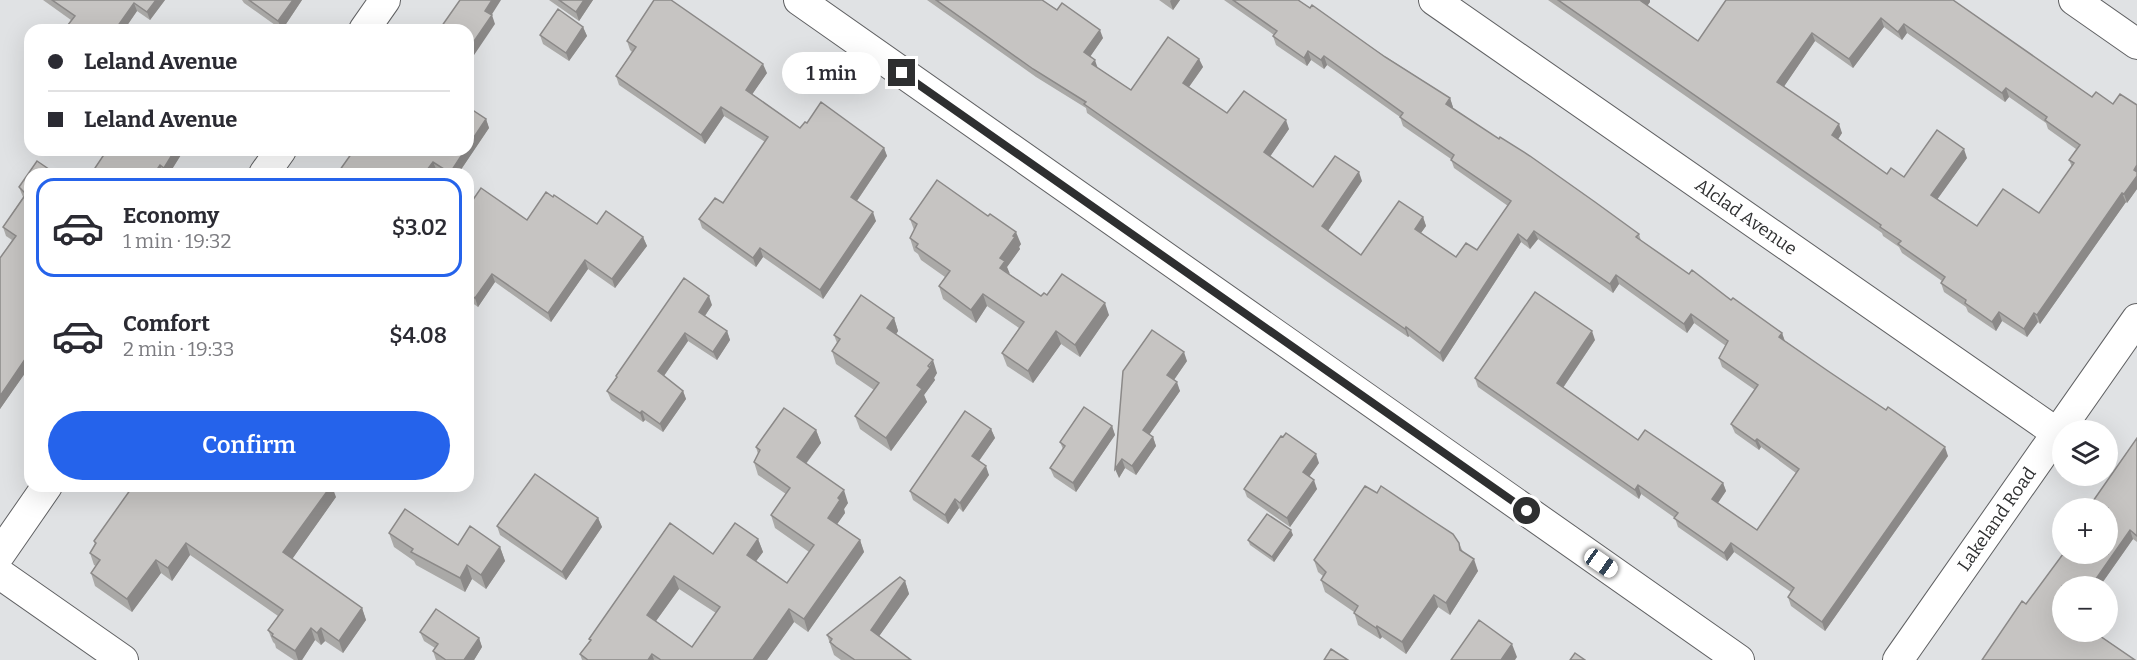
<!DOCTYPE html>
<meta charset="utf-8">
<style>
:root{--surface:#fff;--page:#f2f2f3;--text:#2b2b33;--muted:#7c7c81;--line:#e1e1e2;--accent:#2563eb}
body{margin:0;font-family:Bitter,serif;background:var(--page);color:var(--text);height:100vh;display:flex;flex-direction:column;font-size:22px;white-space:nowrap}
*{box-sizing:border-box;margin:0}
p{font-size:20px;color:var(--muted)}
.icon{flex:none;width:33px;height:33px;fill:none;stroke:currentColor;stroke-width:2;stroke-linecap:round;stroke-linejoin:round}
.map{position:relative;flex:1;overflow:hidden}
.panel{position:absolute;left:24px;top:168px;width:450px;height:324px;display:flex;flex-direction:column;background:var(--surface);border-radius:18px;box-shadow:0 6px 24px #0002}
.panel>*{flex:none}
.top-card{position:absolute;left:24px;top:24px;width:450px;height:132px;border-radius:18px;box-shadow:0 6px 24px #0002;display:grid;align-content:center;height:132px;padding:0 24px;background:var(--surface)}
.tools{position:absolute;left:2052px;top:420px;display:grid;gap:12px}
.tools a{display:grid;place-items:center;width:66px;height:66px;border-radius:50%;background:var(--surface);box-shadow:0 6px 24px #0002;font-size:30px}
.end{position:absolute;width:27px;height:27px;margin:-14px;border:8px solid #2e2f30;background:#fff;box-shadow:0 0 0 3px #fff}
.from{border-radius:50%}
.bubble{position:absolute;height:42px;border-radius:21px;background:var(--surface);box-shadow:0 6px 24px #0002;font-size:20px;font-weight:600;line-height:42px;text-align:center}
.car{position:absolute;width:18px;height:36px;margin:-18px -9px;border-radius:8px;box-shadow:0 0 4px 2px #0007;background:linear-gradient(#fff 24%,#345 0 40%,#fff 0 76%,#345 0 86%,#fff 0)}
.top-card b{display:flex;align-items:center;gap:21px;height:57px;font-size:22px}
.top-card b+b{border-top:2px solid var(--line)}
.top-card i{width:15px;height:15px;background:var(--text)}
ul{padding:10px 0 0;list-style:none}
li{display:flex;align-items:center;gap:18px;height:99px;margin:0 12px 9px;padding:0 12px;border:3px solid transparent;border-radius:18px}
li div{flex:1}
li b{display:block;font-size:22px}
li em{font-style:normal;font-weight:600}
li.selected{border-color:var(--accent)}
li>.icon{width:54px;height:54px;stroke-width:1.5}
.cta{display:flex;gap:12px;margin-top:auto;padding:12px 24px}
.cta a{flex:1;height:69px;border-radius:36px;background:var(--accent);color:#fff;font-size:24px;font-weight:600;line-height:69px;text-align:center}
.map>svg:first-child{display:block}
</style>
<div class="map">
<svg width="2137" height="660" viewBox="0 0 2137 660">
<rect width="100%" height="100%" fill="#e0e2e4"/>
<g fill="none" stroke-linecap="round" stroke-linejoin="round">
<defs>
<g id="minor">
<path d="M799 0 1739 660"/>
<path id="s1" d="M1434 0 2057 433"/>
<path d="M2074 0 2137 44"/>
<path d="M364 30 385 0"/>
<path d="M264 174 281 150"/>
<path d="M0 554 47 486"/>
<path d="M0 574 123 660"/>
<path id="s2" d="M1898 660 2137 319"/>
</g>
</defs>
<!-- minor casing -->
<use href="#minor" stroke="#606163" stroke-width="32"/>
<!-- minor -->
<use href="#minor" stroke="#fff" stroke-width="30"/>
</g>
<!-- wall -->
<path fill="#aaa9a7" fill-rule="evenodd" d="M43 0H165L150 20 137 11 124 30H64L71 20Z
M242 0H302L282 30 244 3Z
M549 0H593L579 21Z
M927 0H1042L1103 38 1090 57 1098 68 1131 90 1199 59 1203 67 1189 87 1227 113 1289 129 1270 156 1313 187 1362 181 1328 231 1361 255 1423 217 1426 226 1421 233 1456 257 1477 250 1508 206 1454 168 1451 159 1403 126 1400 117 1327 65 1324 69 1311 60 1307 66 1276 45 1273 36 1274 35 1224 0H1298L1450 98 1453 108 1639 234 1641 241 1689 274 1782 333 1785 341 1948 456 1825 631 1791 606 1788 597 1791 592 1734 552 1727 561 1678 527 1675 518 1641 494 1639 499 1478 387 1475 378 1595 340 1563 388 1638 440 1723 483 1726 491 1718 503 1757 530 1796 473 1761 447 1759 450 1735 433 1731 424 1755 390 1722 367 1719 358 1726 346 1694 323 1687 333 1619 284 1613 293 1538 239 1530 249 1521 242 1443 362 1409 336 1408 337 1332 285 1087 113 1086 108 1036 77Z
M1159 0H1180L1173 10Z
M1548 0H1650V2L1647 6 1698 41 1953 0 2092 97 2113 104 2137 105V189L2127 203 2126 202 2040 324 2038 322 2027 337 2002 321 1996 331 1968 312 1966 307 1944 292 1941 283 1942 281 1902 253 1899 247 1883 236 1882 233ZM1884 27 1902 40 1907 33 2005 102 2009 97 2046 123 2048 129 2076 149 2069 160 2072 167 2039 213 1977 226 1937 199 1967 158 1904 177 1887 174 1838 139 1842 133 1784 86 1815 41 1853 68Z
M583 27 587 36 569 61 543 44 540 35Z
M627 41 767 73 752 94 800 128 807 123 884 148 887 156 857 201 876 221 823 299 763 257 756 267 702 228 699 219 723 203 765 142 724 116 705 144 619 85 616 76 632 52 630 50Z
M486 119 489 128 458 174H442L437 171 434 174H337Z
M102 150H184L169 174H91L106 152Z
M56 174 30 366 0 409V258L12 240 6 236 3 227 23 197 19 187Z
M468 207 527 220 597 224 643 237 647 246 615 288 588 269 551 322 495 282 478 307 468 300Z
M910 219 1021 244 1019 247 1020 249 1007 267 1009 274 1041 296 1047 295 1109 315 1080 357 1061 344 1033 383 1007 366 1002 353 1019 328 987 306 976 323 943 299 939 286 945 277 921 260 918 254 914 251 910 238 914 230Z
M712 305 705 316 727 331 730 340 717 360 688 341 664 376 683 391 686 399 663 432 645 420 643 422 611 400 607 391 617 378 616 376Z
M894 318 898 331 896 334 937 373 934 378 935 380 924 395 927 402 891 451 860 429 855 416 874 390 836 364 832 351 837 343 834 335Z
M1187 361 1174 380 1180 391 1149 435 1153 437 1156 446 1136 475 1125 468 1119 478 1123 371Z
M1112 426 1115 435 1076 492 1054 477 1050 468 1063 449 1060 442Z
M991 429 995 438 979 461 989 475 963 512 959 508 948 524 913 500 910 491Z
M816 430 821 443 806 464 848 503 844 509 845 513 837 524 860 540 864 552 808 632 794 622 767 660H582L580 654 590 641 589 639 670 523 713 554 758 539 763 552 756 561 787 583 809 552 775 528 771 515 786 494 758 475 754 462 758 454 756 447ZM679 589 716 613 692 647 656 621Z
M2137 438V542L2133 539 2100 586H2062V632H2101L2099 635 2135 660H1982L2022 601 2026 604 2063 554H2108V508H2091L2092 507 2091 504Z
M1319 463 1309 477 1317 489 1290 527 1247 497 1244 489Z
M336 497 292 559 362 608 366 620 343 653 325 641 321 645 315 640 302 660H294L276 648 275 644 273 642 268 630 278 616 190 555 172 581 161 573 132 612 95 586 91 573 96 566 94 565 90 553 95 545 94 541Z
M598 518 602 527 566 580 500 535 497 526Z
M389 533 458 545 500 547 505 561 486 589 472 579 465 592 416 565 414 561 394 547Z
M1293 535 1274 562 1250 545 1248 540Z
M1459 543 1463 552 1478 571 1450 615 1438 607 1406 654 1382 637 1380 639 1358 625 1354 612 1325 592 1321 580 1323 576 1318 572 1314 560Z
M905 581 909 594 879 636 911 660H841L834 655 827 635Z
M420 632 479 638 482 647 474 660H436L433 651 435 648 424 641Z"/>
<!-- shaded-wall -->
<path fill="#8b8988" d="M156 0H165L150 20 147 12Z
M293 0H302L282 30 278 21Z
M492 0H501L489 19 485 11Z
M584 0H593L579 21 576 12Z
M1171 0H1180L1173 10 1170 1Z
M1642 0H1650V2L1644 10 1641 1Z
M134 3 137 11 124 30H115Z
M492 15 495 24 468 64V50Z
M1881 18 1884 27 1853 68 1849 59Z
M1904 24 1907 33 1902 40 1898 32Z
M583 27 587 36 569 61 566 53Z
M1100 30 1103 38 1087 61 1084 52Z
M1812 33 1815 41 1781 91 1777 82Z
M1308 51 1311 60 1307 66 1304 58Z
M1324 56 1327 65 1324 69 1321 60Z
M1199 59 1203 67 1186 91 1183 83Z
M1095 60 1098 69 1092 64Z
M763 64 767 73 749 99 746 90Z
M2006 88 2009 97 2005 102 2002 93Z
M1450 98 1453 107 1450 112 1446 104Z
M721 107 724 116 705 144 701 135Z
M486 119 489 128 458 174H450V173L465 150H468V146Z
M1286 120 1289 129 1267 161 1264 152Z
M1839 124 1842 133 1835 144 1832 135Z
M884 148 887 156 854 205 851 197Z
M1964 149 1967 158 1934 204 1931 195Z
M175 150H184L169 174H166L164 168Z
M433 162 437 171 434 174H424Z
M160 165 163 174H154Z
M2137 165V189L2127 203 2124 194 2134 170Z
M1359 172 1362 181 1325 235 1322 226Z
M2122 193 2126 202 2040 324 2037 315Z
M873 212 876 221 823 299 820 290Z
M1423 217 1426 226 1418 237 1415 229Z
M1534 231 1538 239 1530 249 1527 241Z
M1016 232 1021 244 1019 247 1020 249 1007 267 1010 274 1000 268V258Z
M1518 234 1521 242 1443 362 1440 353Z
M643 237 647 246 615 288 612 279Z
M760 248 763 257 756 267 753 258Z
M585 260 588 269 551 322 548 313Z
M492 274 495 282 478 307 475 298Z
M1616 275 1619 284 1613 293 1610 284Z
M983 294 987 306 976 323 971 310Z
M709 296 712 305 702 320 699 312Z
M1105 303 1109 315 1080 357 1075 345Z
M1999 312 2002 321 1996 331 1992 322Z
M2034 313 2038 322 2027 337 2024 329Z
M1691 314 1694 323 1687 333 1684 324Z
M894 318 898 331 892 341 887 328Z
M1406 327 1409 336 1408 337 1405 329Z
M727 331 730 340 717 360 713 352Z
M1056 331 1061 344 1033 383 1028 371Z
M1592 331 1595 340 1560 392 1557 383Z
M685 333 688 341 661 380 658 371Z
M1782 333 1785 342 1779 337Z
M30 352V366L0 409V396Z
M1184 352 1187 361 1171 384 1167 375Z
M933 360 937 373 934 378 935 380 924 395 927 402 891 451 886 438Z
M1177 382 1180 391 1146 439 1143 430Z
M683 391 686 399 663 432 660 424Z
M642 411 645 420 643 422 640 413Z
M1112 426 1115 435 1076 492 1073 483Z
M991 429 995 438 976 465 972 456Z
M816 430 821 443 801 470 797 457Z
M1153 437 1156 446 1136 475 1132 466Z
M1757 439 1761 447 1759 450 1755 441Z
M1945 447 1948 456 1825 631 1822 622Z
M1316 454 1319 463 1306 481 1303 472Z
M1122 459 1125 468 1119 478 1115 469Z
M986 466 989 475 963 512 960 503Z
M1314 480 1317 489 1290 527 1287 518Z
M1723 483 1726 491 1715 507 1712 499Z
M1638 485 1641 494 1639 499 1635 490Z
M331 486H332L336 497 288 565 283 552Z
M844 490 848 503 844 509 845 513 833 530 828 518 838 498Z
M955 499 959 508 948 524 945 515Z
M598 518 602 527 566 580 562 572Z
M1291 530 1293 535 1274 562 1272 557Z
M2130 530 2133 539 2100 586H2091Z
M758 539 763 552 751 568 747 555Z
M860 540 864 552 808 632 804 619Z
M186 543 190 555 172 581 168 568Z
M1731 543 1734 552 1727 561 1724 553Z
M500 547 505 561 486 589 481 575Z
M1474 559 1478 571 1450 615 1446 603Z
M156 560 161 573 132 612 127 599Z
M467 565 472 579 465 592 460 578Z
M674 576 679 589 651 628 647 615Z
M905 581 909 594 875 642 871 630Z
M1434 595 1438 607 1406 654 1402 642Z
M2110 603 2114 611 2108 621V608Z
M362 608 366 620 343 653 339 641Z
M789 609 794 622 767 660H753Z
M1377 626 1382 637 1380 639 1376 628Z
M311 628 315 640 302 660H298L295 651Z
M321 628 325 641 321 645 317 633Z
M479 638 482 647 474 660H464Z
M1512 644 1517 657 1515 660H1501Z
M652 654 654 660H648Z"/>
<!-- building -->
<path fill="#c6c4c2" stroke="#8b8988" stroke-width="1.5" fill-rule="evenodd" d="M52 0H156L147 12 134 3 115 30H64L75 16Z
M249 0H293L278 21Z
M460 0H492L485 11 492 15 468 50V30H439Z
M559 0H584L576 12Z
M654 0H671L763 64 746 90 800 128 805 122 807 123 821 102 884 148 851 197 873 212 820 290 760 248 753 258 699 219 715 198 723 203 768 137 721 107 701 135 616 76 636 47 627 41Z
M936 0H1042L1057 10 1062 3 1100 30 1084 52 1095 60 1092 64 1131 90 1168 37 1199 59 1183 83 1227 113 1244 91 1286 120 1264 152 1313 187 1335 156 1359 172 1322 226 1361 255 1399 201 1423 217 1415 229 1456 257 1466 243 1477 250 1511 201 1451 160 1454 155 1400 117 1403 113 1324 56 1321 60 1308 51 1304 58 1273 36 1277 31 1233 0H1298L1310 8 1312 5 1385 57 1450 98 1446 104 1499 139 1500 137 1530 156 1595 202 1639 234 1636 237 1689 274 1692 270 1731 300 1733 298 1782 333 1779 337 1828 371 1886 410 1888 407 1945 447 1822 622 1788 597 1794 588 1789 584 1731 543 1724 553 1674 518 1678 513 1638 485 1635 490 1475 378 1535 292 1592 331 1557 383 1638 440 1645 430 1723 483 1712 499 1757 530 1799 469 1757 439 1755 441 1731 424 1758 385 1719 358 1728 341 1691 314 1684 324 1616 275 1610 284 1534 231 1527 241 1518 234 1440 353 1406 327 1405 329 1329 276 1084 104 1086 102 1033 69Z
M1558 0H1642L1641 1 1698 41 1726 0H1953L2092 97 2096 92 2113 104 2120 94 2137 105V165L2134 170 2137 172V176L2124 194 2122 193 2037 315 2034 313 2024 329 1999 312 1992 322 1965 303 1966 300 1941 283 1945 277 1898 244 1901 241 1880 227 1881 225ZM1881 18 1898 32 1904 24 2002 93 2006 88 2047 117 2045 120 2080 145 2069 160 2074 163 2039 213 2003 189 1977 226 1931 195 1964 149 1937 130 1904 177 1891 168 1887 174 1832 135 1839 124 1777 82 1812 33 1849 59Z
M558 9 583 27 566 53 540 35Z
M468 107 486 119 468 146Z
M107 150H175L164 168 160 165 154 174H91Z
M354 150H465L450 173 433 162 424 174H337Z
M37 161 56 174H30V352L0 396V258L16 236 3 227 26 194 19 187Z
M937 180 988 216 990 214 1016 232 1013 236 1015 237 1000 258 1005 261 1000 268 1041 296 1044 293 1047 295 1062 274 1105 303 1075 345 1056 331 1028 371 1002 353 1024 322 983 294 971 310 939 286 950 271 916 247 918 244 910 238 917 224 910 219Z
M481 188 527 220 546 192 553 197 554 195 597 224 606 211 643 237 612 279 585 260 548 313 492 274 475 298 468 294V207Z
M684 278 709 296 699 312 727 331 713 352 685 333 658 371 683 391 660 424 642 411 640 413 607 391 617 377 616 376Z
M861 295 894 318 887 328 933 360 928 366 930 368 917 385 922 389 886 438 855 416 879 383 832 351 840 339 834 335Z
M1152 330 1184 352 1167 375 1177 382 1143 430 1153 437 1132 466 1122 459 1115 469 1123 371Z
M1084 407 1112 426 1073 483 1050 468 1065 446 1060 442Z
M784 408 816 430 797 457 844 490 838 498 840 500 828 518 860 540 804 619 789 609 753 660H661L652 654 648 660H588L580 654 591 640 589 639 670 523 713 554 735 523 758 539 747 555 787 583 814 545 771 515 790 488 754 462 760 450 756 447ZM674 576 720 607 692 647 647 615Z
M965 411 991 429 972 456 986 466 960 503 955 499 945 515 910 491Z
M1286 433 1316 454 1303 472 1314 480 1287 518 1244 489 1281 436 1283 437Z
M2137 438V536L2130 530 2091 586H2062V632H2094L2135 660H1982L2022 601 2026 604 2063 554H2108V508H2091L2093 506 2091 504Z
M535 474 598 518 562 572 497 526Z
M133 486H331L283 552 362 608 339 641 321 628 317 633 311 628 295 651 272 636 273 634 268 630 283 610 186 543 168 568 156 560 127 599 91 573 100 560 90 553 96 543 94 541Z
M1365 486 1377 493 1381 486 1427 517 1453 534 1459 543 1460 550 1474 559 1446 603 1434 595 1402 642 1377 626 1376 628 1354 613 1358 606 1321 580 1326 572 1314 560Z
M405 509 458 545 470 526 500 547 481 575 467 565 460 578 411 552 413 549 389 533Z
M1267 514 1291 530 1272 557 1248 540Z
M900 577 905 581 871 630 911 660H855L836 647 830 642 832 639 827 635Z
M436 609 479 638 464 660H446L433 651 438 644 420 632Z
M1479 620 1512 644 1501 660H1451Z
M1331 649 1348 660H1324Z
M1575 653 1585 660H1570Z"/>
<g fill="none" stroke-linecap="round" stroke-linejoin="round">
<!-- route -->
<path stroke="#2e2f30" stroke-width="8" d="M902 73 1527 511"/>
</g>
<g text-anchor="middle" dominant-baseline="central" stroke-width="5" stroke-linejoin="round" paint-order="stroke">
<!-- street labels -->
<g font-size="18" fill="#2e2f30" stroke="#e0e2e4">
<text stroke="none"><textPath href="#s1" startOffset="380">Alclad Avenue</textPath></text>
<text stroke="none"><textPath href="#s2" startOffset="172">Lakeland Road</textPath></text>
</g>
</g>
</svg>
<div class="tools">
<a><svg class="icon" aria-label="layers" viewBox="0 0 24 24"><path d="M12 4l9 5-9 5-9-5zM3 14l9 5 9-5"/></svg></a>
<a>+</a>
<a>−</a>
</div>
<i class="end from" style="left:1527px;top:511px"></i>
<i class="end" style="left:902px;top:73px"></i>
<div class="bubble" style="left:782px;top:52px;width:99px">1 min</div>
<i class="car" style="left:1601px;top:563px;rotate:125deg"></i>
<div class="top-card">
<b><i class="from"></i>Leland Avenue</b>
<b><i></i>Leland Avenue</b>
</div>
<section class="panel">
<ul>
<li class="selected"><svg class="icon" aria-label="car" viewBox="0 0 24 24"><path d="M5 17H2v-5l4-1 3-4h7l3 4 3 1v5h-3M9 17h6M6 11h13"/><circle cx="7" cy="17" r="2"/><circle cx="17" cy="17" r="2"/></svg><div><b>Economy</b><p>1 min · 19:32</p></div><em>$3.02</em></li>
<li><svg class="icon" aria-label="car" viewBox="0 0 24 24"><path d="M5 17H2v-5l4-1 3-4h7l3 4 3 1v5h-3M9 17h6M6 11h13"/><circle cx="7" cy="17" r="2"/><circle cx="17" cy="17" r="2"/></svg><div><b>Comfort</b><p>2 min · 19:33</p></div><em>$4.08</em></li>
</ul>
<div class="cta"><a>Confirm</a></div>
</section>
</div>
